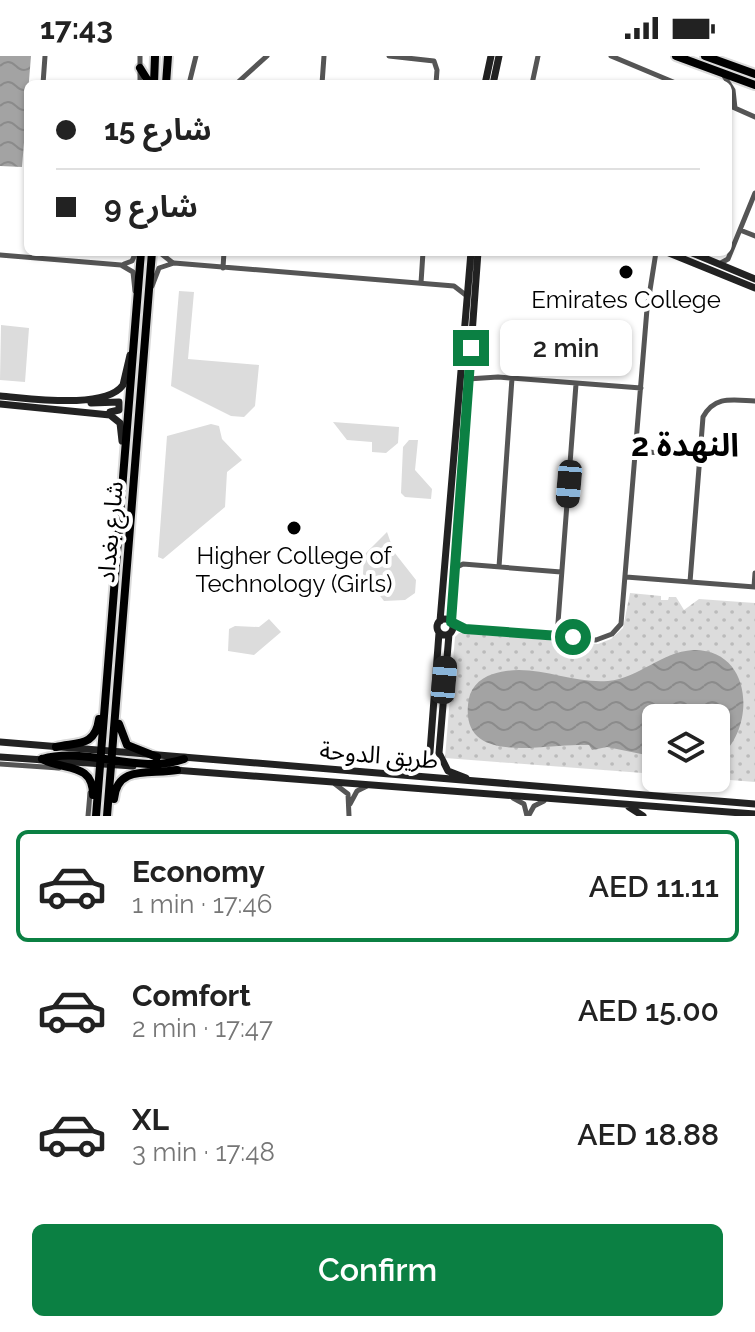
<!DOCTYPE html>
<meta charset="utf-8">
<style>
:root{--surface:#fff;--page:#f2f2f2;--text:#222;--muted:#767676;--line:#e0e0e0;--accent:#0b8043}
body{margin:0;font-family:Raleway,"Noto Sans Arabic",sans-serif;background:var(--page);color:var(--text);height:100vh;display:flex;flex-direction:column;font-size:30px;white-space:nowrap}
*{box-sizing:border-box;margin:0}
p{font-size:26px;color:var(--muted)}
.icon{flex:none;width:44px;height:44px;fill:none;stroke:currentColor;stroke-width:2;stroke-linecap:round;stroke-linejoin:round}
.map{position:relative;height:760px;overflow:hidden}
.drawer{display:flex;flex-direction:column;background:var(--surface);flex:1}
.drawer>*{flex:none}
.banner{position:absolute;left:24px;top:24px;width:708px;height:176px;border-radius:12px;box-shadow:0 2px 6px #0004;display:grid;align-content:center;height:176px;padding:0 32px;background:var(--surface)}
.tools{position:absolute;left:642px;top:648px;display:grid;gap:16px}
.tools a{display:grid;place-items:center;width:88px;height:88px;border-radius:12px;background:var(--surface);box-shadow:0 2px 6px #0004;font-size:40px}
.end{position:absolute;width:36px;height:36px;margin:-18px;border:10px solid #0b8043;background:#fff;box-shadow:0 0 0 4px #fff}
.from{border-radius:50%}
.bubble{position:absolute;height:56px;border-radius:12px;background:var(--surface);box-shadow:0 2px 6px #0004;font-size:26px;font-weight:600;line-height:56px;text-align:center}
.car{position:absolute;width:24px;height:48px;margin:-24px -12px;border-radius:10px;box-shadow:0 0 6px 2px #0007;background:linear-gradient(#222 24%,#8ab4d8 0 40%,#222 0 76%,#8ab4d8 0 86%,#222 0)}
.banner b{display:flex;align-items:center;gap:28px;height:76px;font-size:30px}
.banner b+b{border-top:2px solid var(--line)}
.banner i{width:20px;height:20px;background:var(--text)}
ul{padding:14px 0 0;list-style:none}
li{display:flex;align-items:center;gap:24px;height:112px;margin:0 16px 12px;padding:0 16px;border:4px solid transparent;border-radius:12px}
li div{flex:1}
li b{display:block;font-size:30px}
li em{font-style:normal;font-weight:600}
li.selected{border-color:var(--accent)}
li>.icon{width:72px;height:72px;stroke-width:1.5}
.button{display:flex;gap:16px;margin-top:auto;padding:16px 32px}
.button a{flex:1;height:92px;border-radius:12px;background:var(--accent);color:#fff;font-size:32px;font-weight:600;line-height:92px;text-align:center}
.status{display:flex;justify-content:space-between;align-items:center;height:56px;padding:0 40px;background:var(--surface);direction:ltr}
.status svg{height:22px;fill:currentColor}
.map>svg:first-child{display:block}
</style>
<div class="status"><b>17:43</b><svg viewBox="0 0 49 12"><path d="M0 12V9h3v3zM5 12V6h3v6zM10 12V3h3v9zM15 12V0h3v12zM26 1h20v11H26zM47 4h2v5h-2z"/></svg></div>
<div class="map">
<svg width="755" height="760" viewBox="0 0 755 760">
<defs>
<pattern id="park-dots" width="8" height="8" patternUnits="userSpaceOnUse" patternTransform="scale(2)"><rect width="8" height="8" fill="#dcdcdc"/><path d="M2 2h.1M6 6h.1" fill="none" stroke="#bbb" stroke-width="1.8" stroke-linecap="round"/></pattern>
<pattern id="water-waves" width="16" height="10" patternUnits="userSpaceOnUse" patternTransform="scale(2)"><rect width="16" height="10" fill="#a3a3a3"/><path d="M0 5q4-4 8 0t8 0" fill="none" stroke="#8b8b8b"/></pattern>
</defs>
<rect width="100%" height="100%" fill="#fff"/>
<!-- green -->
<path fill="#dcdcdc" d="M179 235 194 236 188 303 259 309 255 350 244 361 231 360 171 330Z
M1 269 29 272 25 326 0 324Z
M333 366 399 371 398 387 386 397 372 396V386L347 384Z
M211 368 219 370 222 383 242 404 227 416 225 451 163 503 158 501 167 380Z
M409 384H418L415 414 432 433 431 443 405 441 401 437 403 391Z
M387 476 394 496 416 524 415 537 405 544 384 545 363 518 364 499Z
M269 563 281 576 254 599 228 595 229 573 235 570 259 571Z"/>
<!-- park -->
<path fill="url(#park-dots)" d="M630 537 661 540V544H668L669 541H676L684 554 699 543 755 547V726L705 722H716V662H656V718L445 702 455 581 459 577 598 588 611 583 623 572Z"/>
<!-- water -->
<path fill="url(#water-waves)" d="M0 0H31L22 111 0 110Z
M693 594C755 593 755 675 719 701L716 702V662H656V701L607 691 592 694 589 689H582C547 687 462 711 468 649 469 633 478 623 493 618 532 605 569 628 608 625 639 622 661 596 693 594Z"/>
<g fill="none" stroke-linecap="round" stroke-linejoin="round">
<defs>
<path id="primary" d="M676 0 755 29
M705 0 755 18
M140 12 150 28
M154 28 155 0
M166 28 168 0
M119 668 127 689 157 701
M56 691C78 686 95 691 99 663
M42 703C87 690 139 719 184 703
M42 703C64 715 93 706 93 739
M114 743C117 708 151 719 177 714
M96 760 141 196
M107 760 152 196"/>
</defs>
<!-- primary casing -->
<use href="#primary" stroke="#dbdbdb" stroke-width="12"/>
<!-- street -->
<path stroke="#555" stroke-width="5" d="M389 0 434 5 437 14 436 28
M611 0 678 28
M724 20 733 34 735 52
M43 28 45 0
M140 28V0
M189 28 196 0
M236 28 267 0
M322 28 324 0
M532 28 538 0
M728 49 755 61
M740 174 755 180
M159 196 173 207
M0 199 121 209 133 216 135 235
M124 208 132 205 136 196
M719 208 728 203 755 137
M223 212 224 196
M421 227 423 196
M152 230 159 212 174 207 454 230 467 240
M468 323 498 321 641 332
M635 395 699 400
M499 511 512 322
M455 512 463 508 561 516
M626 521 755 531
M690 526 703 361C715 339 733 344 755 345
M754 531 755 517
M453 569 465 573 596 584 612 578 621 568 647 253 656 196
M557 580 576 328
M0 708 59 712
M335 728 348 738 349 760
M513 742 524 748 527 760
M350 748 357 735 367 730
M529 759 534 750 544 745
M88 760 90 737"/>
<!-- secondary -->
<path stroke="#222" stroke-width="7" d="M485 28 491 0
M493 28 499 0
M690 196 755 223
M669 197 755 232
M0 340C29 342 105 354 123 329L130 299
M91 347 119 346V354L110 356
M0 348 110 359 120 367 122 385
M437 571a8 8 0 1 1 16 0a8 8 0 1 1-16 0Z
M440 565 471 196
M451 566 478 196
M449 578 439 697 448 715 466 722
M0 686 755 748
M0 701 133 710
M174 714 755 758
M397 716 418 712 430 696 439 577
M629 751 643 760"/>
<!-- primary -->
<use href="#primary" stroke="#000" stroke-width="8"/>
</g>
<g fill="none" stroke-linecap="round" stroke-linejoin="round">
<!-- route -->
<path stroke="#0b8043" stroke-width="10" d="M471 292 451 566 465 573 573 581"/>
</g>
<!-- markers -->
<g fill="#000" stroke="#fff" stroke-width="3">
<circle cx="626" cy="216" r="8"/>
<circle cx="294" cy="472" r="8"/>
</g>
<g text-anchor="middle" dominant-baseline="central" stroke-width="8" stroke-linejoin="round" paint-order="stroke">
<!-- poi labels -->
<g font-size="24" fill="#000" stroke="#fff">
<text x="626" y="243">Emirates College</text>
<text x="294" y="499">Higher College of<tspan x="294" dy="28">Technology (Girls)</tspan></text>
</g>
<!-- street labels -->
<g font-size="24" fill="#000" stroke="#fff">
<text transform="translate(110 476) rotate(-85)">شارع بغداد</text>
<text transform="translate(379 699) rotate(5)">طريق الدوحة</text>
</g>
<!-- district labels -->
<g font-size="32" font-weight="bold" fill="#000" stroke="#fff">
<text x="685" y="388">النهدة 2</text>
</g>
</g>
</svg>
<div class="tools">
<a><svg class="icon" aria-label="layers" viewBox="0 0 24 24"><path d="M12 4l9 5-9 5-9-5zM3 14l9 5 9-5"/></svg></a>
</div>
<i class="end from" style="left:573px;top:581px"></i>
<i class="end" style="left:471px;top:292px"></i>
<div class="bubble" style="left:500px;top:264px;width:132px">2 min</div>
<i class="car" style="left:569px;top:428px;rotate:185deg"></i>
<i class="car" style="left:444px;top:624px;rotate:5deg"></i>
<div class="banner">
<b><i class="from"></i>شارع 15</b>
<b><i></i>شارع 9</b>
</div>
</div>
<section class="drawer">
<ul>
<li class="selected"><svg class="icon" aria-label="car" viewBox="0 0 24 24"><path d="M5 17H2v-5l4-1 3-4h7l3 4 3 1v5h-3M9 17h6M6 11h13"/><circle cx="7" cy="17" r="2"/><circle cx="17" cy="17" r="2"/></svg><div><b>Economy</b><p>1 min · 17:46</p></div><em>AED 11.11</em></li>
<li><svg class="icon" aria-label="car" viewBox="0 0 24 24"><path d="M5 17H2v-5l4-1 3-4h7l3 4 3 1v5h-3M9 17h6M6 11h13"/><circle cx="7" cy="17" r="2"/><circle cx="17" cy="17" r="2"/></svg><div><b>Comfort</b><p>2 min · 17:47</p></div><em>AED 15.00</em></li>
<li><svg class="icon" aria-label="car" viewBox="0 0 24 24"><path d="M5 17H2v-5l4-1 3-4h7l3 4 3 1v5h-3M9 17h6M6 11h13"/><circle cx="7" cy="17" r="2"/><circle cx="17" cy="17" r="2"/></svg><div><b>XL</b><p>3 min · 17:48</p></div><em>AED 18.88</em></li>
</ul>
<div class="button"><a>Confirm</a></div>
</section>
